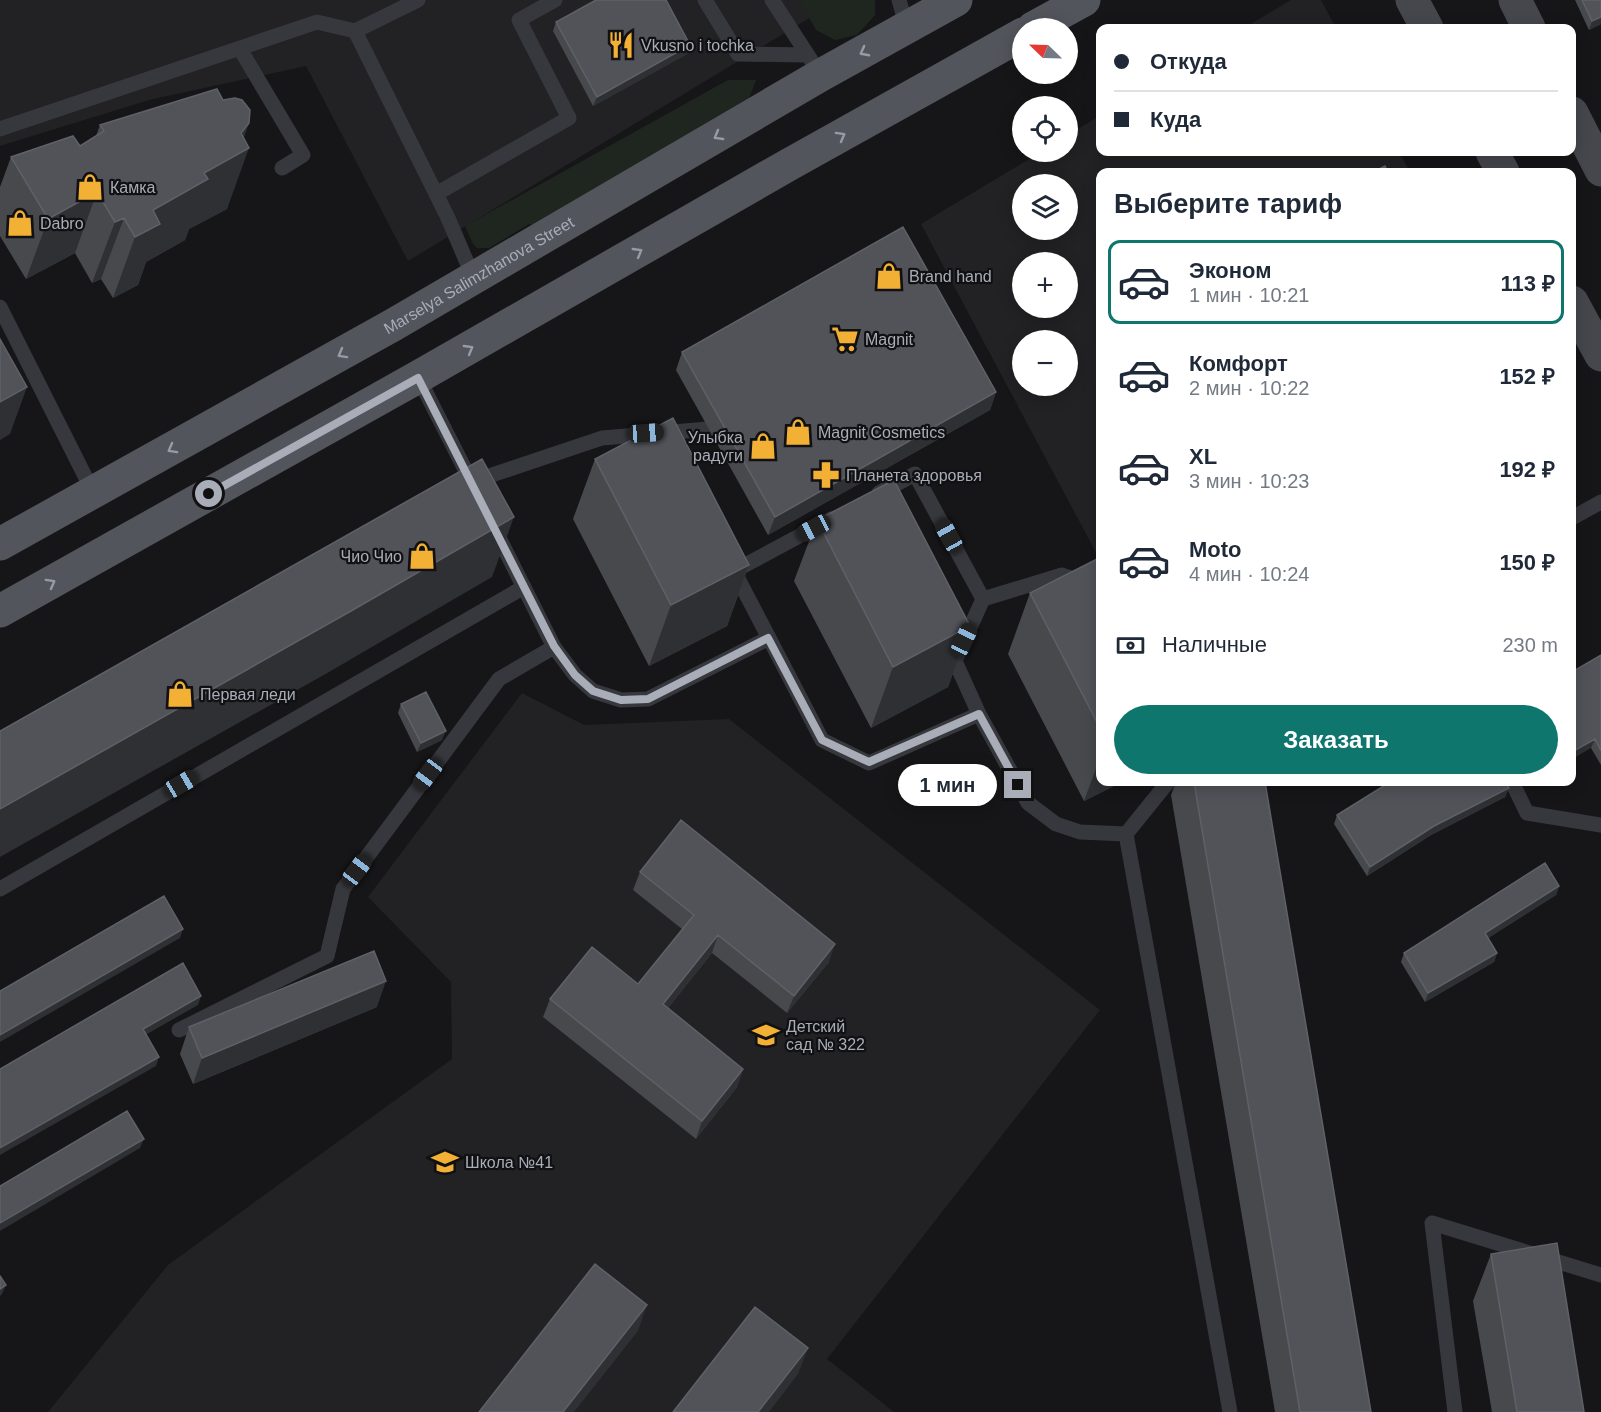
<!DOCTYPE html>
<html lang="ru">
<meta charset="utf-8">
<style>
:root{--surface:#fff;--page:#f2f2f3;--text:#1f2937;--muted:#747a83;--line:#e0e1e3;--accent:#0f766e}
body{margin:0;font-family:Helvetica,sans-serif;background:var(--page);color:var(--text);height:100vh;display:flex;flex-direction:column;font-size:22px;white-space:nowrap}
*{box-sizing:border-box;margin:0}
p{font-size:20px;color:var(--muted)}
.icon{flex:none;width:33px;height:33px;fill:none;stroke:currentColor;stroke-width:2;stroke-linecap:round;stroke-linejoin:round}
.map{position:relative;flex:1;overflow:hidden}
.panel{position:absolute;left:1096px;top:168px;width:480px;height:618px;display:flex;flex-direction:column;background:var(--surface);border-radius:12px;box-shadow:0 3px 15px #0003}
.panel>*{flex:none}
.hud{position:absolute;left:1096px;top:24px;width:480px;height:132px;border-radius:12px;box-shadow:0 3px 15px #0003;display:grid;align-content:center;height:132px;padding:0 18px;background:var(--surface)}
.needle{width:39px;rotate:293deg}
.controls{position:absolute;left:1012px;top:18px;display:grid;gap:12px}
.controls a{display:grid;place-items:center;width:66px;height:66px;border-radius:50%;background:var(--surface);box-shadow:0 3px 15px #0003;font-size:30px}
.end{position:absolute;width:27px;height:27px;margin:-14px;border:8px solid #a8adb8;background:#111;box-shadow:0 0 0 3px #111}
.from{border-radius:50%}
.bubble{position:absolute;height:42px;border-radius:21px;background:var(--surface);box-shadow:0 3px 15px #0003;font-size:20px;font-weight:800;line-height:42px;text-align:center}
.car{position:absolute;width:18px;height:36px;margin:-18px -9px;border-radius:8px;box-shadow:0 0 4px 2px #0007;background:linear-gradient(#222 24%,#8ab4d8 0 40%,#222 0 76%,#8ab4d8 0 86%,#222 0)}
.hud b{display:flex;align-items:center;gap:21px;height:57px;font-size:22px}
.hud b+b{border-top:2px solid var(--line)}
.hud i{width:15px;height:15px;background:var(--text)}
ul{padding:0;list-style:none}
li{display:flex;align-items:center;gap:18px;height:84px;margin:0 12px 9px;padding:0 6px;border:3px solid transparent;border-radius:12px}
li div{flex:1}
li b{display:block;font-size:22px}
li em{font-style:normal;font-weight:800}
li.on{border-color:var(--accent)}
li>.icon{width:54px;height:54px;stroke-width:1.5}
h2{padding:0 18px;font-size:27px;line-height:72px}
.pay{display:flex;align-items:center;gap:15px;height:66px;padding:0 18px;font-size:22px}
.pay p{margin-inline-start:auto}
.action{display:flex;gap:12px;margin-top:auto;padding:12px 18px}
.action a{flex:1;height:69px;border-radius:36px;background:var(--accent);color:#fff;font-size:24px;font-weight:800;line-height:69px;text-align:center}
.map>svg:first-child{display:block}
</style>
<div class="map">
<svg width="1601" height="1412" viewBox="0 0 1601 1412">
<rect width="100%" height="100%" fill="#161618"/>
<!-- built -->
<path fill="#222225" fill-rule="evenodd" d="M0 0H839L408 261 306 66 149 100 0 146Z
M1291 0H1321L1336 28H1244Z
M1101 115V152H1399L1410 172H1101V562L921 224 1041 152H1068V135ZM1023 184H1068V230H1023ZM1023 262H1068V308H1023ZM1023 340H1068V386H1023Z
M522 693 584 725 729 719 1100 1010 827 1359 894 1412H48L168 1265 452 1059 451 982 368 897Z"/>
<!-- green -->
<path fill="#1e261f" d="M799 0H875V15L857 35 835 40 816 30Z
M728 80H756L748 101 544 229 529 224 489 248H477L473 244 465 226Z"/>
<g fill="none" stroke-linecap="round" stroke-linejoin="round">
<!-- service -->
<path stroke="#37383d" stroke-width="15" d="M705 0 738 54 807 55
M772 0 811 60
M899 0 907 28
M355 31 448 218 474 279
M240 49 303 155 282 168
M0 129 317 22 355 31 418 0
M436 194 569 118 519 20 555 0
M0 307 93 492
M418 377 474 487
M474 481 602 438 708 429
M879 493 915 474 983 599 1062 575 1101 588
M1572 518 1601 502
M495 530 554 647 575 675 593 691 621 700 648 699 769 638 822 740 869 763 979 714 1028 803 1056 824 1080 832 1126 834
M769 638 734 571 831 519
M979 714 955 661 983 599
M1168 782 1126 834 1230 1412
M1512 782 1527 813 1601 825
M0 889 524 587
M179 1030 327 956 343 889 499 679 554 647
M1455 1412 1432 1223 1601 1275"/>
<!-- secondary -->
<path stroke="#45474d" stroke-width="33" d="M1412 0 1427 28
M1515 0 1529 28
M1572 113 1601 170
M1492 152 1503 172
M1572 302 1601 355"/>
<!-- primary -->
<g stroke="#53555c" stroke-width="33">
<path d="M1033 28 1084 0"/>
<path id="s1" d="M0 544 393 325 821 75 956 0"/>
<path d="M0 611 418 377 790 164 1023 34"/>
</g>
</g>
<!-- wall -->
<path fill="#47494d" d="M1575 0H1601V24L1589 30Z
M556 22 687 54 593 106 553 31Z
M100 125 244 138 227 209 189 229 185 240 146 262 138 285 113 298 101 279 92 283 75 253 26 279 0 236V187L11 157 80 146 96 136Z
M682 352 996 392 990 410 768 535 676 370Z
M595 459 749 565 727 626 649 666 573 519Z
M817 520 970 626 948 687 871 728 794 581Z
M1101 557V782H1122L1084 801 1008 654 1030 593Z
M1601 655V765L1591 748Z
M401 704 442 740 417 752 398 713Z
M1176 782H1265L1371 1412H1275L1171 795Z
M1509 788 1505 797 1431 835 1367 876 1334 824 1337 815Z
M640 872 829 962 787 1013 712 953 668 1008 743 1069 737 1087 696 1139 543 1017 550 999 638 984 682 929 633 890Z
M1559 886 1556 895 1488 938 1497 953 1494 962 1425 1002 1401 962 1404 953Z
M377 1007 193 1084 180 1054 189 1027Z
M1491 1254 1584 1412H1492L1473 1301Z"/>
<!-- shaded-wall -->
<path fill="#2f3033" d="M1601 17V24L1589 30 1592 21Z
M690 45 687 54 593 106 597 97Z
M249 123 238 154 249 148 227 209 189 229 185 240 146 262 138 285 113 298 135 237 153 210 241 133Z
M97 192 75 253 26 279 48 219Z
M124 218 101 279 92 283 115 222Z
M27 387 10 434 0 440V402Z
M996 392 990 410 768 535 775 517Z
M514 517 492 577 329 672 0 857V809Z
M749 565 727 626 649 666 671 605Z
M970 626 948 687 871 728 893 667Z
M446 731 442 740 417 752 421 743Z
M1595 739 1591 748 1572 759V752Z
M1101 755V782H1122L1084 801Z
M1509 788 1505 797 1431 835 1367 876 1370 867 1434 826Z
M1559 886 1556 895 1482 942 1485 933Z
M183 929 180 938 0 1042V1035Z
M718 935 712 953 657 1022 663 1004Z
M835 944 829 962 787 1013 794 996Z
M1497 953 1494 962 1425 1002 1428 993Z
M386 981 377 1007 193 1084 202 1058Z
M201 996 198 1005 140 1038 143 1029Z
M159 1057 156 1066 0 1155V1148Z
M743 1069 737 1087 696 1139 702 1121Z
M144 1139 140 1148 0 1231V1223Z
M6 1285 2 1294 0 1296V1289Z
M647 1305 638 1331 574 1412H563Z
M808 1348 798 1374 769 1412H758Z"/>
<!-- building -->
<path fill="#525359" stroke="#5f6168" stroke-width="1.5" d="M596 0H666L690 45 597 97 556 22Z
M1582 0H1601V17L1592 21Z
M217 89 223 100 235 98 242 100 250 110 249 123 241 133 249 148 204 173 208 179 153 210 160 224 135 237 124 218 115 222 97 192 48 219 11 157 73 136 80 146 104 131 100 125Z
M1385 166 1388 172H1373Z
M903 227 996 392 775 517 682 352Z
M0 339 27 387 0 402Z
M673 418 749 565 671 605 595 459Z
M482 459 514 517 351 611 0 809V731Z
M894 480 970 626 893 667 817 520Z
M1101 557V730L1030 593Z
M1601 655V751L1595 739 1572 752V672Z
M426 692 446 731 421 743 401 704Z
M1194 782H1265L1371 1412H1300Z
M1390 782H1505L1509 788 1434 826 1370 867 1337 815Z
M681 820 835 944 794 996 718 935 663 1004 743 1069 702 1121 550 999 592 947 638 984 694 915 640 872Z
M1545 863 1559 886 1485 933 1497 953 1428 993 1404 953Z
M164 896 183 929 0 1035V991Z
M374 951 386 981 202 1058 189 1027Z
M183 963 201 996 143 1029 159 1057 0 1148V1069Z
M127 1111 144 1139 0 1223V1186Z
M1557 1243 1584 1412H1517L1491 1254Z
M595 1264 647 1305 563 1412H479Z
M0 1276 6 1285 0 1289Z
M755 1307 808 1348 758 1412H673Z"/>
<!-- one-way arrows -->
<defs><path id="oneway-chevron" d="M-2-3.5L2.5 0L-2 3.5" fill="none" stroke-width="1.6" stroke-linecap="round" stroke-linejoin="round" transform="scale(1.5)"/></defs>
<g stroke="#979ba6">
<use href="#oneway-chevron" transform="translate(864 52) rotate(152)"/>
<use href="#oneway-chevron" transform="translate(718 136) rotate(150)"/>
<use href="#oneway-chevron" transform="translate(841 136) rotate(-29)"/>
<use href="#oneway-chevron" transform="translate(638 252) rotate(-30)"/>
<use href="#oneway-chevron" transform="translate(469 349) rotate(-30)"/>
<use href="#oneway-chevron" transform="translate(342 354) rotate(151)"/>
<use href="#oneway-chevron" transform="translate(172 449) rotate(151)"/>
<use href="#oneway-chevron" transform="translate(51 583) rotate(-29)"/>
</g>
<g fill="none" stroke-linecap="round" stroke-linejoin="round">
<!-- route -->
<path stroke="#a8adb8" stroke-width="8" d="M209 494 418 378 554 646 575 675 593 691 621 700 648 699 768 638 822 740 869 762 979 714 1018 785"/>
</g>
<!-- icons -->
<defs>
<symbol id="restaurant-bare" viewBox="-9 -9 18 18"><path d="M-5-6h1v4h1v-4h1v4h1v-4h1v5L-1.5 .5V6h-2V.5L-5-1ZM5-6V6H3V1.5H1.5Q1.5-4 5-6Z" fill="#f2b134" stroke="#111113" stroke-width="2.5" paint-order="stroke"/></symbol>
<symbol id="shop-bare" viewBox="-9 -9 18 18"><path d="M-5-2.5h2.3a2.7 3.5 0 0 1 5.4 0H5L5.5 6h-11ZM-1.5-2.5h3a1.5 2.3 0 0 0-3 0Z" fill="#f2b134" stroke="#111113" stroke-width="2.5" paint-order="stroke"/></symbol>
<symbol id="supermarket-bare" viewBox="-9 -9 18 18"><path d="M-6-5.5h2.5l.6 2H6L4.5 2H-2.5L-4.4-4H-6ZM-1.5 3.2a1.3 1.3 0 1 0 .1 0ZM3 3.2a1.3 1.3 0 1 0 .1 0Z" fill="#f2b134" stroke="#111113" stroke-width="2.5" paint-order="stroke"/></symbol>
<symbol id="pharmacy-bare" viewBox="-9 -9 18 18"><path d="M-2-6h4v4h4v4h-4v4h-4v-4h-4v-4h4Z" fill="#f2b134" stroke="#111113" stroke-width="2.5" paint-order="stroke"/></symbol>
<symbol id="school-bare" viewBox="-9 -9 18 18"><path d="M0-5L7-2L0 1L-7-2ZM-4 1L0 2.5L4 1V4Q0 6-4 4Z" fill="#f2b134" stroke="#111113" stroke-width="2.5" paint-order="stroke"/></symbol>
</defs>
<g fill-rule="evenodd">
<use href="#restaurant-bare" x="602" y="26" width="38" height="38"/>
<use href="#shop-bare" x="71" y="168" width="38" height="38"/>
<use href="#shop-bare" x="1" y="204" width="38" height="38"/>
<use href="#shop-bare" x="870" y="257" width="38" height="38"/>
<use href="#supermarket-bare" x="826" y="320" width="38" height="38"/>
<use href="#shop-bare" x="779" y="413" width="38" height="38"/>
<use href="#shop-bare" x="744" y="427" width="38" height="38"/>
<use href="#pharmacy-bare" x="807" y="456" width="38" height="38"/>
<use href="#shop-bare" x="403" y="537" width="38" height="38"/>
<use href="#shop-bare" x="161" y="675" width="38" height="38"/>
<use href="#school-bare" x="747" y="1016" width="38" height="38"/>
<use href="#school-bare" x="426" y="1143" width="38" height="38"/>
</g>
<g text-anchor="middle" dominant-baseline="central" stroke-width="4.5" stroke-linejoin="round" paint-order="stroke">
<!-- poi labels -->
<g font-size="16" fill="#a8adb8" stroke="#111113" text-anchor="start">
<text x="641" y="45">Vkusno i tochka</text>
<text x="110" y="187">Камка</text>
<text x="40" y="223">Dabro</text>
<text x="909" y="276">Brand hand</text>
<text x="865" y="339">Magnit</text>
<text x="818" y="432">Magnit Cosmetics</text>
<text x="743" y="437" text-anchor="end">Улыбка<tspan x="743" dy="18">радуги</tspan></text>
<text x="846" y="475">Планета здоровья</text>
<text x="402" y="556" text-anchor="end">Чио Чио</text>
<text x="200" y="694">Первая леди</text>
<text x="786" y="1026">Детский<tspan x="786" dy="18">сад № 322</tspan></text>
<text x="465" y="1162">Школа №41</text>
</g>
<!-- street labels -->
<g font-size="16" fill="#a8adb8" stroke="#111113">
<text stroke="none"><textPath href="#s1" startOffset="549">Marselya Salimzhanova Street</textPath></text>
</g>
</g>
</svg>
<div class="controls">
<a><svg class="needle" viewBox="-14 -14 28 28"><path d="M0-13l5 13h-10z" fill="#e53935"/><path d="M0 13l5-13h-10z" fill="#747a83"/></svg></a>
<a><svg class="icon" aria-label="locate" viewBox="0 0 24 24"><circle cx="12" cy="12" r="6"/><path d="M12 2v4M12 18v4M2 12h4M18 12h4"/></svg></a>
<a><svg class="icon" aria-label="layers" viewBox="0 0 24 24"><path d="M12 4l9 5-9 5-9-5zM3 14l9 5 9-5"/></svg></a>
<a>+</a>
<a>−</a>
</div>
<i class="end from" style="left:209px;top:494px"></i>
<i class="end" style="left:1018px;top:785px"></i>
<div class="bubble" style="left:898px;top:764px;width:99px">1 мин</div>
<i class="car" style="left:646px;top:433px;rotate:86deg"></i>
<i class="car" style="left:814px;top:528px;rotate:242deg"></i>
<i class="car" style="left:949px;top:536px;rotate:331deg"></i>
<i class="car" style="left:964px;top:640px;rotate:25deg"></i>
<i class="car" style="left:428px;top:774px;rotate:217deg"></i>
<i class="car" style="left:181px;top:784px;rotate:60deg"></i>
<i class="car" style="left:357px;top:870px;rotate:37deg"></i>
<div class="hud">
<b><i class="from"></i>Откуда</b>
<b><i></i>Куда</b>
</div>
<section class="panel">
<h2>Выберите тариф</h2>
<ul>
<li class="on"><svg class="icon" aria-label="car" viewBox="0 0 24 24"><path d="M5 17H2v-5l4-1 3-4h7l3 4 3 1v5h-3M9 17h6M6 11h13"/><circle cx="7" cy="17" r="2"/><circle cx="17" cy="17" r="2"/></svg><div><b>Эконом</b><p>1 мин · 10:21</p></div><em>113 ₽</em></li>
<li><svg class="icon" aria-label="car" viewBox="0 0 24 24"><path d="M5 17H2v-5l4-1 3-4h7l3 4 3 1v5h-3M9 17h6M6 11h13"/><circle cx="7" cy="17" r="2"/><circle cx="17" cy="17" r="2"/></svg><div><b>Комфорт</b><p>2 мин · 10:22</p></div><em>152 ₽</em></li>
<li><svg class="icon" aria-label="car" viewBox="0 0 24 24"><path d="M5 17H2v-5l4-1 3-4h7l3 4 3 1v5h-3M9 17h6M6 11h13"/><circle cx="7" cy="17" r="2"/><circle cx="17" cy="17" r="2"/></svg><div><b>XL</b><p>3 мин · 10:23</p></div><em>192 ₽</em></li>
<li><svg class="icon" aria-label="car" viewBox="0 0 24 24"><path d="M5 17H2v-5l4-1 3-4h7l3 4 3 1v5h-3M9 17h6M6 11h13"/><circle cx="7" cy="17" r="2"/><circle cx="17" cy="17" r="2"/></svg><div><b>Moto</b><p>4 мин · 10:24</p></div><em>150 ₽</em></li>
</ul>
<div class="pay"><svg class="icon" aria-label="cash" viewBox="0 0 24 24"><path d="M3 7h18v10H3z"/><circle cx="12" cy="12" r="2"/></svg>Наличные<p>230 m</p></div>
<div class="action"><a>Заказать</a></div>
</section>
</div>
